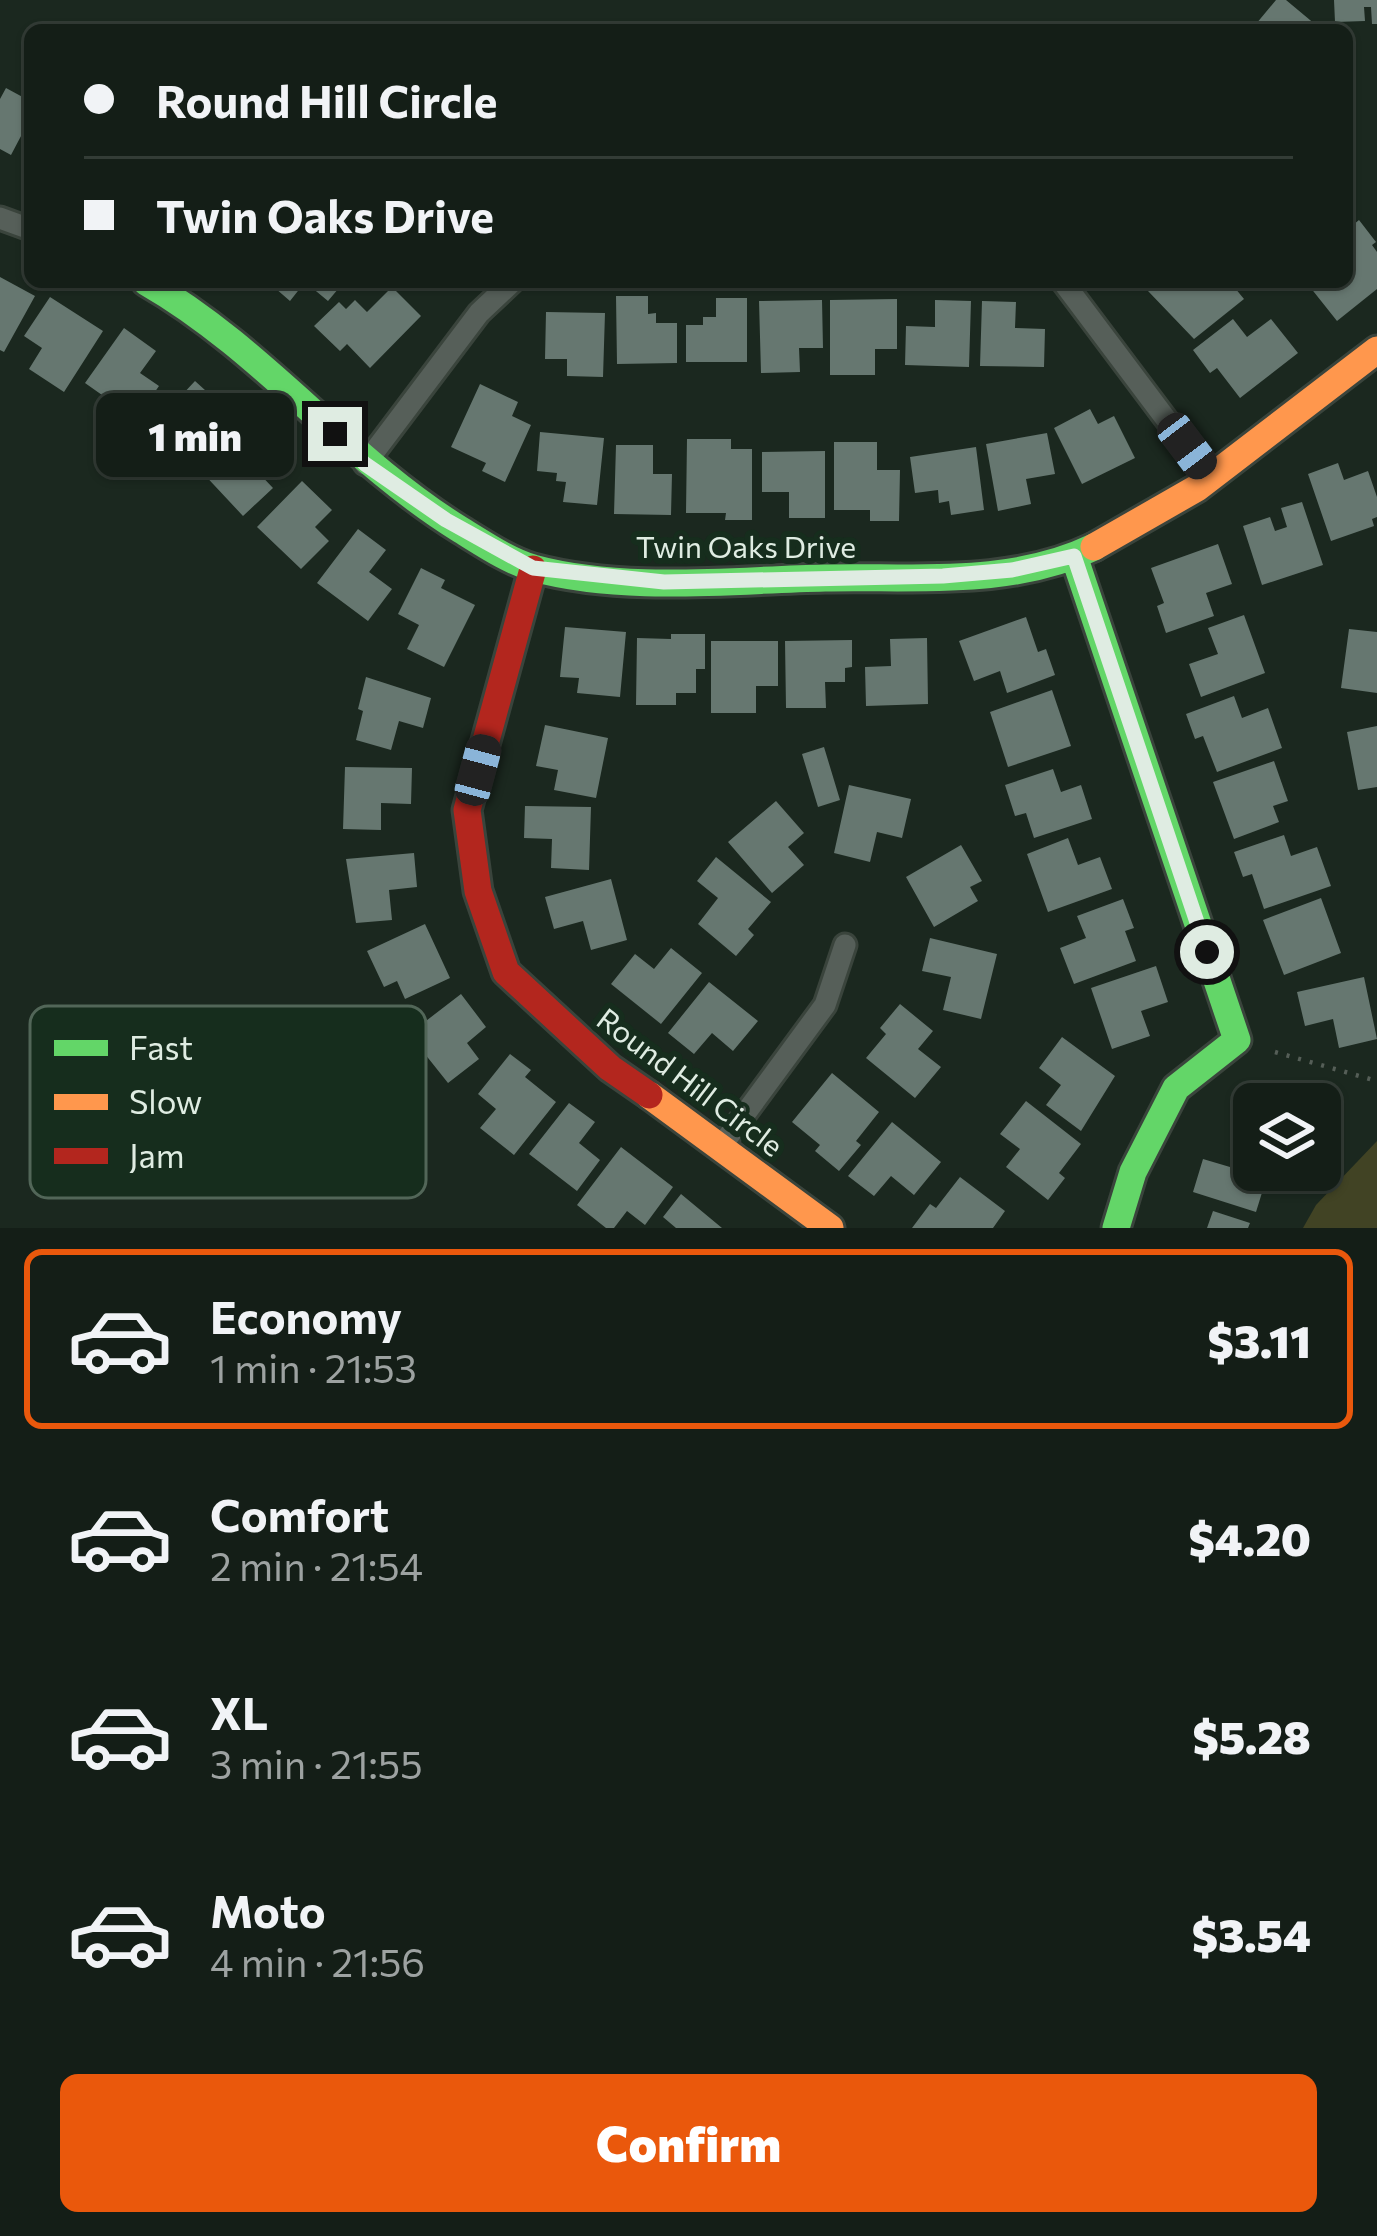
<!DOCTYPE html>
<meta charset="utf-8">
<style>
:root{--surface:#141e17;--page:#212b24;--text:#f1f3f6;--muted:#9da2a1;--line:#333c36;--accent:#ea580c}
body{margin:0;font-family:Commissioner,sans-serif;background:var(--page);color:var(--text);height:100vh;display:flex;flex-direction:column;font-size:45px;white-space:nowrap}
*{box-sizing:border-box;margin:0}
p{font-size:39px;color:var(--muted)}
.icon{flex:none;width:66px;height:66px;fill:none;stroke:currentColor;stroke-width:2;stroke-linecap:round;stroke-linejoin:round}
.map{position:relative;height:1228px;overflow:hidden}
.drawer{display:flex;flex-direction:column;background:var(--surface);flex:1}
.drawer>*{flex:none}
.top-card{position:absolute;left:24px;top:24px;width:1329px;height:264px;border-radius:18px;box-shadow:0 3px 9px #0004,0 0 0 3px var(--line);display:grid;align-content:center;height:264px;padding:0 60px;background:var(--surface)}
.tools{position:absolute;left:1233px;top:1083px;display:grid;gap:24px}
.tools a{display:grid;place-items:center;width:108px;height:108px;border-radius:18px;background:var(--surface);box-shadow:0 3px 9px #0004,0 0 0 3px var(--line);font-size:60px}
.end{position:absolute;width:54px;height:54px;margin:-27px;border:15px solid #dfece2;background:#111;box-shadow:0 0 0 6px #111}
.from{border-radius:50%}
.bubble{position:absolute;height:84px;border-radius:18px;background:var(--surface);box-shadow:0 3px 9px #0004,0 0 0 3px var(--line);font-size:39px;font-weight:800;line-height:84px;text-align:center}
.car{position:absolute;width:36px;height:72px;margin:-36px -18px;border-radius:15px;box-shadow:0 0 9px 3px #0007;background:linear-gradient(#222 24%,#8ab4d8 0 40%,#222 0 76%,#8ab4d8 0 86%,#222 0)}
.top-card b{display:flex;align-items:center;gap:42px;height:114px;font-size:45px}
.top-card b+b{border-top:3px solid var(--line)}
.top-card i{width:30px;height:30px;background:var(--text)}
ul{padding:21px 0 0;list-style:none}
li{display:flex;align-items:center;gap:36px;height:180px;margin:0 24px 18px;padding:0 36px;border:6px solid transparent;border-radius:18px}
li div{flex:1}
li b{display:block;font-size:45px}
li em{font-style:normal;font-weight:800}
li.active{border-color:var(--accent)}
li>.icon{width:108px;height:108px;stroke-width:1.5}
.cta{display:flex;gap:24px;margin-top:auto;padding:24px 60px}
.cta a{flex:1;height:138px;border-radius:18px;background:var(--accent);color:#fff;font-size:48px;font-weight:800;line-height:138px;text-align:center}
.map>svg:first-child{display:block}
</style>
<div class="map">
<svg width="1377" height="1228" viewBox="0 0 1377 1228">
<rect width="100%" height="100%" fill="#1b281f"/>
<!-- green -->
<path fill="#414324" d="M1377 1141V1228H1303L1316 1205Z"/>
<!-- building -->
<path fill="#667770" d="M1276 0H1286L1322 30H1251Z
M1334 0H1377V24H1372L1371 7H1364L1365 21 1335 22Z
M6 88 30 101V119L11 155 0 149V99Z
M1359 220 1376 242 1372 245 1377 252V289L1337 321 1306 282H1347V230Z
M0 277 35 296 4 352 0 350Z
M268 282H344L328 301 305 282 290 301Z
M1158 282H1230L1244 299 1194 339 1148 291Z
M392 287 421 316 370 368 347 344 340 351 314 326 339 302 346 309 355 300 367 312Z
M616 296H648V314L656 313V323H677V363L617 364Z
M50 297 103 331 64 392 29 369 42 348 24 336Z
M716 298H747V362H686V325H703V317H716Z
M897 299V349H875V375H830V300Z
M822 300 823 348H799L800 372 761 373 759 301Z
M935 300 971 301 969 367 905 365 906 326 935 327Z
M982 301 1016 302 1015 328 1045 329 1044 367 980 366Z
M546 312 605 313 603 377 567 376V359H545Z
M1233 319 1247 337 1271 319 1298 353 1240 398 1217 368 1210 373 1193 350Z
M124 328 156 351 140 373 159 386 136 419 85 383Z
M195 381 237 419 192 467 155 433 163 425 168 430 177 420 167 411Z
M480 384 518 402 512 416 531 425 505 482 482 471 486 463 451 447Z
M1090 409 1098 424 1114 416 1135 458 1082 484 1054 428Z
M250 424 272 449 253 467 273 488 243 516 200 470Z
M540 432 604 438 597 505 563 502 566 482 556 481 557 473 537 471Z
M1047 433 1055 474 1026 479 1031 504 998 511 986 444Z
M687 439H731V449H752V520H725L726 513H686Z
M834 442H877V470H900L899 521H870V510H834Z
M616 445H653V474H672L671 515 614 514Z
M976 447 984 510 951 515 949 501 939 503 938 490 915 493 910 457Z
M825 451V518H789V492H762V452Z
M1338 463 1344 480 1368 471 1377 497V517L1372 519 1374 526 1331 541 1308 474Z
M302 481 332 510 315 527 329 541 301 569 257 527Z
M1302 502 1323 565 1262 585 1243 526 1270 517 1275 531 1287 527 1281 508Z
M358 529 386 550 369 572 392 589 368 621 317 583Z
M1218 544 1232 584 1206 593 1214 616 1166 633 1157 606 1164 603 1151 568Z
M421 568 445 580 441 588 475 605 444 667 407 649 419 625 398 614Z
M1244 615 1265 673 1201 697 1189 664 1218 654 1208 628Z
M1026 617 1038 652 1046 649 1055 675 1007 693 1000 671 974 681 959 641Z
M565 627 626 632 620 697 577 693 579 678 560 677Z
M1349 629 1377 632V693L1341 688Z
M671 634H705V669H696V693H676V705H636L637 638 671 639Z
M927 638 928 704 866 706 865 667 891 666 890 639Z
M852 640V667L845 668V682H825L826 708H786L785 641Z
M711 641H778V686H756V713H711Z
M366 677 431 698 423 728 399 721 391 750 356 740 363 711 358 709Z
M1052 690 1071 746 1008 767 990 712Z
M1234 696 1242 718 1268 708 1282 748 1217 772 1203 736 1195 739 1186 714Z
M545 725 608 738 596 798 554 790 558 770 536 766Z
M1377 726V787L1358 790 1347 732Z
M824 747 840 800 818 807 802 754Z
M1274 761 1288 801 1273 806 1279 822 1234 839 1213 782Z
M345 767 412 768 411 804 381 803V830L343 829Z
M1053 769 1061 792 1081 785 1092 819 1034 838 1026 813 1015 816 1005 785Z
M849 785 911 799 902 838 877 832 870 862 834 853Z
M776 801 804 833 788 847 804 865 772 893 728 842Z
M525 806 591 807 589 870 551 868 552 839 524 838Z
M1284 835 1291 856 1317 847 1331 886 1264 909 1252 874 1243 877 1234 852Z
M1068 838 1078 865 1100 857 1112 889 1048 912 1027 854Z
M961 845 982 881 970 887 978 901 934 927 906 877Z
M414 853 417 887 389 890 392 920 356 923 346 859Z
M716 857 771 902 748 929 754 935 736 956 698 924 718 898 697 881Z
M611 879 627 940 591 950 583 921 554 929 545 897Z
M1321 898 1341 953 1284 975 1263 920Z
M1123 899 1134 928 1125 931 1136 961 1074 984 1060 948 1086 938 1077 916Z
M425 924 450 978 405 999 397 981 384 987 367 951Z
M930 938 997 954 981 1019 943 1010 951 977 922 971Z
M671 948 702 973 661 1024 611 984 635 954 654 969Z
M1156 966 1168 1002 1141 1011 1150 1036 1112 1049 1091 988Z
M1364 977 1377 1039 1339 1048 1333 1019 1305 1026 1297 992Z
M709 982 758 1021 733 1051 712 1033 694 1054 668 1033Z
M461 994 486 1027 467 1043 479 1059 448 1083 409 1034Z
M900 1004 933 1031 918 1049 941 1067 915 1098 866 1058 886 1034 880 1028Z
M1062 1037 1115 1076 1081 1131 1046 1105 1061 1085 1039 1068Z
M510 1054 531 1070 525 1077 556 1102 514 1155 480 1128 496 1109 478 1094Z
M832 1073 879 1112 856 1141 861 1145 839 1171 815 1151 820 1145 792 1122Z
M1295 1081 1333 1094 1321 1127 1320 1104H1286Z
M1026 1101 1081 1144 1059 1173 1065 1178 1048 1200 1006 1167 1020 1149 1000 1134Z
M569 1103 595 1122 579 1143 600 1160 577 1191 529 1154Z
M892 1122 941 1162 914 1195 891 1176 874 1196 848 1176Z
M1238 1141 1254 1146V1170H1269L1256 1212 1193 1192 1203 1159 1230 1167Z
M621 1147 673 1187 645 1225 627 1211 614 1228H606L577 1205Z
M960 1177 1005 1211 993 1228H912L930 1204 936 1208Z
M681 1194 722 1228H676L663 1217Z
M1213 1211 1250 1223 1248 1228H1207Z"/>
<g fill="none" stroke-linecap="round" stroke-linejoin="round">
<defs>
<path id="street" d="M0 218 30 229
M1063 282 1211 479
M365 464 479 313 512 282
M722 1145 825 1005 845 945"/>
<path id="fast" d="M146 282C263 349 346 459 461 530 484 544 507 560 533 568 626 593 730 580 825 578 915 576 1011 587 1094 547
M1074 556 1237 1040 1176 1088 1133 1172 1116 1228"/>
<path id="slow" d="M1094 547 1197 488 1377 350
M649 1095 830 1228"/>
<path id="jam" d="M533 569 467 810 478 891 506 972 610 1068 649 1095"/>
</defs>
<!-- street casing -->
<use href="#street" stroke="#3a443c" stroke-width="27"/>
<!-- fast casing -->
<use href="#fast" stroke="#3a443c" stroke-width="33"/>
<!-- slow casing -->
<use href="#slow" stroke="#3a443c" stroke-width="33"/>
<!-- jam casing -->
<use href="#jam" stroke="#3a443c" stroke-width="33"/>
<!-- path -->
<path stroke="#555e57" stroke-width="4.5" stroke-dasharray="3 9" stroke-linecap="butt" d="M1275 1052 1377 1081"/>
<!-- street -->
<use href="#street" stroke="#565f59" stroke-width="21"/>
<!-- fast -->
<use href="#fast" stroke="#63d668" stroke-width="27"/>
<!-- slow -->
<use href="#slow" stroke="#ff974d" stroke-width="27"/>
<!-- jam -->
<use href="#jam" stroke="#b3261e" stroke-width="27"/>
</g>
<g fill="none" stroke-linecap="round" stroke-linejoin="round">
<!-- route -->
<path stroke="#dfece2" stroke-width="15" d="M335 434 365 464 446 520 533 568 664 582 943 576 1012 570 1074 556 1207 952"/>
</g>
<g text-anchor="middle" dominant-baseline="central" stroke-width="12" stroke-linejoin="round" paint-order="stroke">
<!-- street labels -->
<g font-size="30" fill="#dfece2" stroke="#162d1d">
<text x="746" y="545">Twin Oaks Drive</text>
<text transform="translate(691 1081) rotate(37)">Round Hill Circle</text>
</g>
</g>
<!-- legend -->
<rect x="30" y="1006" width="396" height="192" rx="18" fill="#162d1d" stroke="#526658" stroke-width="3"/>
<rect x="54" y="1040" width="54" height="16" fill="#63d668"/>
<rect x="54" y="1094" width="54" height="16" fill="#ff974d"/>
<rect x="54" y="1148" width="54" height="16" fill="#b3261e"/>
<g font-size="33" fill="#dfece2">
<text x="129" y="1060">Fast</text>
<text x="129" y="1114">Slow</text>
<text x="129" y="1168">Jam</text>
</g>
</svg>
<div class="tools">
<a><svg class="icon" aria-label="layers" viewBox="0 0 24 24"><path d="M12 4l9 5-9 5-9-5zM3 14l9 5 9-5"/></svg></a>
</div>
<i class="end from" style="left:1207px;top:952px"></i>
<i class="end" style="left:335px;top:434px"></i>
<div class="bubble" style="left:96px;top:393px;width:198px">1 min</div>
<i class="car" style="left:1187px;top:446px;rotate:143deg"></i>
<i class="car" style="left:478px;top:770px;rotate:15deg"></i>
<div class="top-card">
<b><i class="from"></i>Round Hill Circle</b>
<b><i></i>Twin Oaks Drive</b>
</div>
</div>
<section class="drawer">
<ul>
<li class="active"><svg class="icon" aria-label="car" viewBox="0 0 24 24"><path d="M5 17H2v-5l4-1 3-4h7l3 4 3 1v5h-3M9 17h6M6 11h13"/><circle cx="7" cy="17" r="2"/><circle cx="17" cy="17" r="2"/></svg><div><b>Economy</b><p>1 min · 21:53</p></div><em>$3.11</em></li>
<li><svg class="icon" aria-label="car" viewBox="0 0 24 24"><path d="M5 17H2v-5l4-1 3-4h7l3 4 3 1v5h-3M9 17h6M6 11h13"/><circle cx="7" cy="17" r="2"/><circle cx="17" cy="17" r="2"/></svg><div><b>Comfort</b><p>2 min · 21:54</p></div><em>$4.20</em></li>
<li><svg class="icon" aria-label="car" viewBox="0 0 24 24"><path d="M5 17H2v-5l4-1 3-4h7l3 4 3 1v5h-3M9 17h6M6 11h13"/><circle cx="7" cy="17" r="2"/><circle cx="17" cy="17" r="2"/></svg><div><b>XL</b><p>3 min · 21:55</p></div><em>$5.28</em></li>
<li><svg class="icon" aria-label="car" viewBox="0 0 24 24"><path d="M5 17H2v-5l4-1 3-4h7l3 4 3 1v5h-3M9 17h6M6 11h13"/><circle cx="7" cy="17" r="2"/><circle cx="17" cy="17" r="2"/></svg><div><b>Moto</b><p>4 min · 21:56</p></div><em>$3.54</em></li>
</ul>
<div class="cta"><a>Confirm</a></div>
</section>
